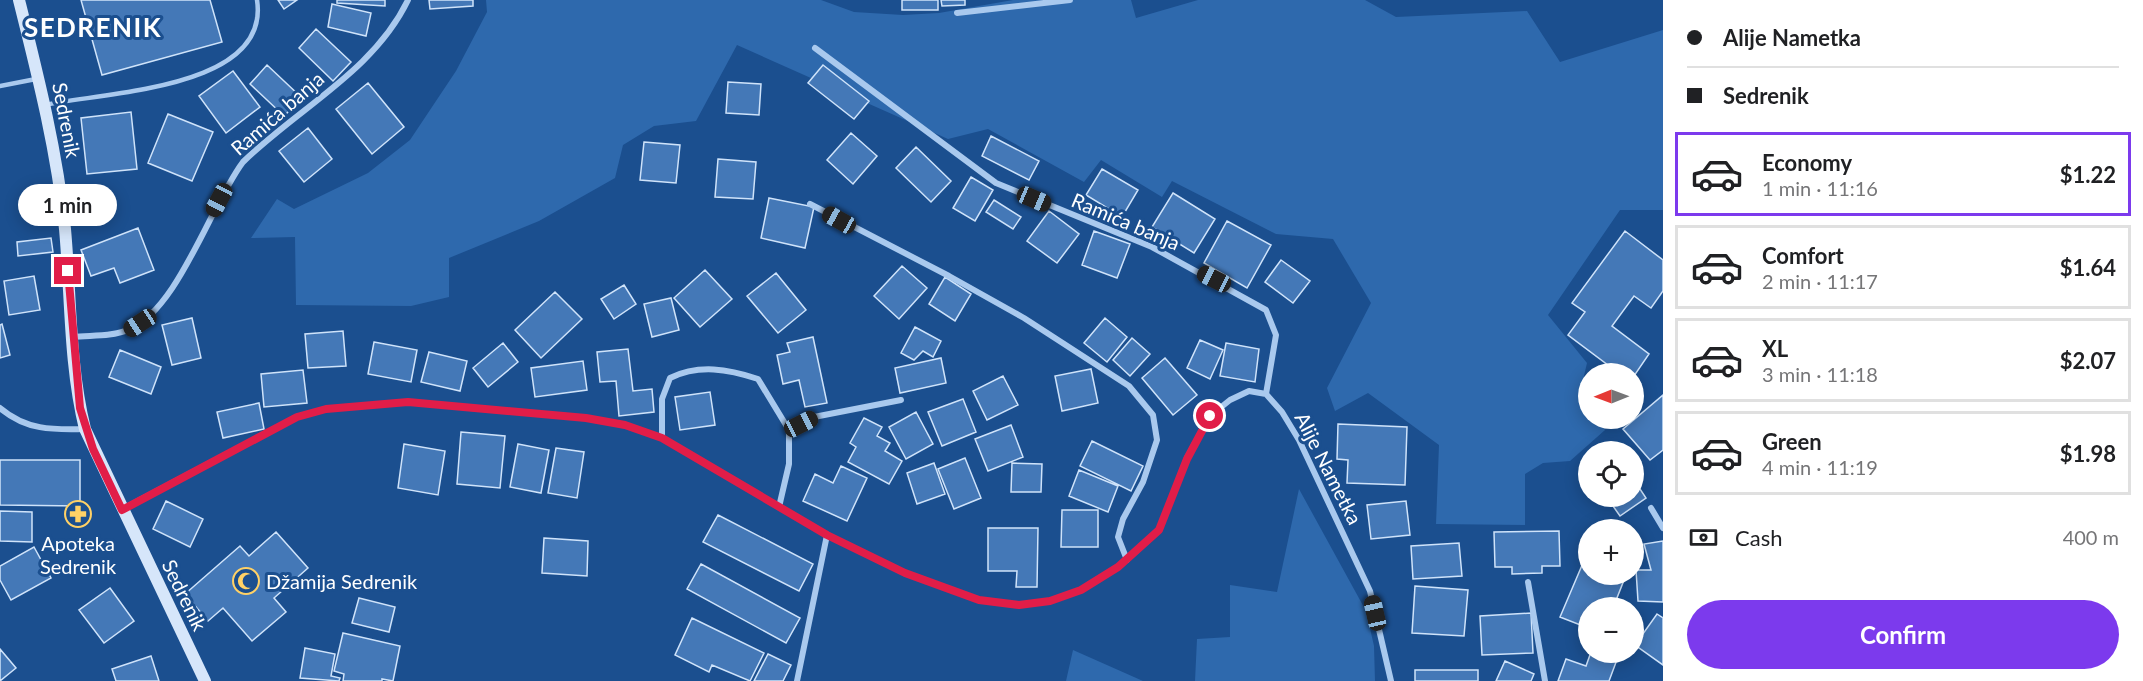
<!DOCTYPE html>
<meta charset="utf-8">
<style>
:root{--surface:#fff;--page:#f6f6f6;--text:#202124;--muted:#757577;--line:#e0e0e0;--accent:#7c3aed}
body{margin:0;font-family:Lato,sans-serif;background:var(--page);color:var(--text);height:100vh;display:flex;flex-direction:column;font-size:22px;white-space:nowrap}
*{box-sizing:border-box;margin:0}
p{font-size:20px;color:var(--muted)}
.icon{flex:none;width:33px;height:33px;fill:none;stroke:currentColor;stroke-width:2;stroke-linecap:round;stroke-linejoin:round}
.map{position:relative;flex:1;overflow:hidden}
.panel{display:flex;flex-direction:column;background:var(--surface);width:480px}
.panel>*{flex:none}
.guide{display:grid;align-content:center;height:132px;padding:0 24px;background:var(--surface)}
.needle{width:39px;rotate:269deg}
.tools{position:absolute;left:1578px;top:363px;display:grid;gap:12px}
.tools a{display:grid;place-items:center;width:66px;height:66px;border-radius:50%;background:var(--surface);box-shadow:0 3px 15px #0003;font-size:30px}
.end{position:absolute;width:27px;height:27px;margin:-14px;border:8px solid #e11d48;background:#fff;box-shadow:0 0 0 3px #fff}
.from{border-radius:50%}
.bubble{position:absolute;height:42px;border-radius:21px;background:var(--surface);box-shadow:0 3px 15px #0003;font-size:20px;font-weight:700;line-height:42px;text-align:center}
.car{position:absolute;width:18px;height:36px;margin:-18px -9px;border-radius:8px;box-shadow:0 0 4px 2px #0007;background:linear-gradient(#222 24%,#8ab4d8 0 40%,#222 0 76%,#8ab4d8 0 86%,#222 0)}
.guide b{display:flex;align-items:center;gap:21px;height:57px;font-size:22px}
.guide b+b{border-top:2px solid var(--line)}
.guide i{width:15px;height:15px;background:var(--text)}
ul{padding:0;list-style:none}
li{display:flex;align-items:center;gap:18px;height:84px;margin:0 12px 9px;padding:0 12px;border:3px solid var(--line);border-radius:0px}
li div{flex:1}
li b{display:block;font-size:22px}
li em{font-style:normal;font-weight:700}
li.on{border-color:var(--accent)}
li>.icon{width:54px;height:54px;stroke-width:1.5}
.pay{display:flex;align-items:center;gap:15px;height:66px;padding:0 24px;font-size:22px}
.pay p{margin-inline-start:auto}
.action{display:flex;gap:12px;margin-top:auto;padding:12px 24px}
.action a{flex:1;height:69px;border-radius:36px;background:var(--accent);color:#fff;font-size:24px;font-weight:700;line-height:69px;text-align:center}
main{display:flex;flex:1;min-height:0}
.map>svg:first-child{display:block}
</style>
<main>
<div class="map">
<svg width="1663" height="681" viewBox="0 0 1663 681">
<rect width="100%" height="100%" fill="#1b4f8f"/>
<!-- green -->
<path fill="#2e69ad" d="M486 0H821L854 12 903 15 939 13 1013 0H1131L1136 18 1198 0H1365L1396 17 1527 11 1560 62 1663 30V210H1620L1548 315 1587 363 1579 397 1588 410V418L1595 419 1605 430 1570 461 1543 463 1525 474V525L1436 524 1439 445 1368 393 1335 411 1327 388 1371 303 1333 239 1276 234 1172 181 1162 197 1101 160 1084 182 988 129 948 139 737 45 696 121 654 126 623 145 615 178 539 221 449 258V297L411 306 296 305 295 237 251 238 277 199 294 209 368 173 410 140 456 71 487 12Z
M1299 489 1366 611 1374 646 1375 681H1195L1197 639 1230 637V585L1277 592Z
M1073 650 1143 681H1066Z"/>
<!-- building -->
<path fill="#4478b7" stroke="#cfe3fa" stroke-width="1.5" d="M81 0H210L222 42 102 75Z
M278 0H297L284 9Z
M337 0H385V6L337 3Z
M429 0H473V6L430 9Z
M902 0H938V10H902Z
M941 0H965V5L942 6Z
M332 4 371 13 366 36 328 27Z
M316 29 351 62 333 81 299 48Z
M267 65 302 98 284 116 250 84Z
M823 65 869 101 854 119 808 83Z
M233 71 260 107 226 133 199 96Z
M728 82 761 84 759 115 726 113Z
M368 83 404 127 372 154 336 109Z
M131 112 137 169 87 174 81 118Z
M168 114 213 132 192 181 148 163Z
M308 128 332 159 304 182 279 151Z
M851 133 877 156 853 184 827 160Z
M991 136 1039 161 1029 180 982 156Z
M644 142 680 145 676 183 640 180Z
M916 147 951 181 931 202 896 168Z
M718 159 756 162 753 199 715 197Z
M1102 169 1138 190 1122 217 1086 195Z
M971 177 993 190 975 221 953 208Z
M1173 193 1215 219 1194 253 1152 227Z
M769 198 814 207 805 248 761 238Z
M994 200 1021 217 1013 229 986 212Z
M1049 211 1079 234 1057 263 1027 241Z
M1227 221 1271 245 1247 288 1204 263Z
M138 228 154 270 120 283 114 268 91 276 81 250Z
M1094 231 1130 244 1117 278 1082 265Z
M1625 231 1663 260V291L1651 308 1634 296 1612 326 1649 354 1634 376 1620 374 1568 335 1585 312 1572 303Z
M51 238 53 252 18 256 17 242Z
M1281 260 1310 281 1293 303 1265 282Z
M902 266 927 288 899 319 874 296Z
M705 270 732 299 700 327 674 298Z
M776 273 806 310 778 333 747 296Z
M34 276 40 310 9 315 4 281Z
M945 277 971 294 955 321 929 304Z
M624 285 636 304 614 319 601 299Z
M555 292 582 319 541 358 515 330Z
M671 298 679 330 652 337 644 304Z
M192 318 201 358 172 365 162 325Z
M1105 318 1127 337 1107 362 1084 343Z
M2 324 10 355 0 358V325Z
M915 327 941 341 933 357 923 351 914 360 901 353Z
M343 331 346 366 308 368 305 334Z
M813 337 827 403 805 407 799 380 783 384 777 355 790 352 787 343Z
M1132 338 1150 354 1130 376 1113 360Z
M1200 340 1223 350 1210 379 1187 368Z
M374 342 417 350 411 382 368 374Z
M503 343 518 362 488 387 473 368Z
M1226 343 1259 349 1255 382 1220 376Z
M628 349 633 391 652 389 654 412 619 416 616 381 600 382 597 352Z
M120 350 161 367 151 394 109 377Z
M429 352 467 361 460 391 421 382Z
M941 358 946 383 900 393 895 368Z
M1165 358 1197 395 1173 415 1142 378Z
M583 361 587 390 535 397 531 368Z
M1091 369 1098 403 1062 411 1055 376Z
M303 370 307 403 264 407 261 374Z
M1003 376 1018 405 987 420 973 391Z
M710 392 715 425 680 430 675 397Z
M1663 395V450L1650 460 1623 429Z
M963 399 976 432 942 446 928 412Z
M259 403 264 429 223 438 217 412Z
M916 412 933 444 906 459 889 427Z
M864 418 882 427 877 436 890 443 885 451 902 461 889 484 848 462 856 447 850 443Z
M1338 424 1407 427 1405 485 1347 483 1348 460 1337 459Z
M1011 425 1023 457 988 471 975 439Z
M461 432 505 436 500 488 457 484Z
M1092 441 1143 466 1131 491 1080 466Z
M404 444 445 451 438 495 398 488Z
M518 444 549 450 541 493 510 487Z
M556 448 584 452 577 498 548 493Z
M965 458 981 498 954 509 938 469Z
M0 460H80V506L0 505Z
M934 463 945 494 917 504 907 473Z
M1012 463 1042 464 1041 492H1011Z
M841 466 867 478 847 521 803 501 815 474 833 483Z
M1079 470 1118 486 1108 512 1069 496Z
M1634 480 1646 498 1620 516 1606 496H1634Z
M166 501 203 519 190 547 153 529Z
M1406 501 1410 535 1371 539 1367 505Z
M1062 510H1098V547H1061Z
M0 511 32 512V542L0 541Z
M718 515 813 564 799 591 703 542Z
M988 528H1038L1037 587H1016L1017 571H988Z
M1559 531 1560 566H1542V573L1512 574V567H1495L1494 532Z
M276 532 308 568 274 598 286 612 252 641 223 608 208 621 185 594 240 546 249 556Z
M544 538 588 541 587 576 542 573Z
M1663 541V602L1638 601 1636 570H1651L1644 544Z
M1459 543 1462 576 1413 579 1411 546Z
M34 547 51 578 11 600 0 580V566Z
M1583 563 1588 565V574H1612L1624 580 1613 608H1588V628L1560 617Z
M701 564 800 618 786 643 687 589Z
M1415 586 1468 590 1464 636 1412 633Z
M110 588 134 621 104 643 79 610Z
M359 598 395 607 389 632 352 623Z
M1531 613 1533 653 1482 655 1480 616Z
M1657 614 1663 618V665L1635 645Z
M692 618 764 653 750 681 712 665 709 672 675 655Z
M343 633 400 646 393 681 382 679V681H343L344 674 334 671Z
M305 648 335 654 331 676 340 678 339 681 300 678Z
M0 649 16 668 0 681Z
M1591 652H1607L1618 657 1609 681H1558L1566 659 1586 666Z
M768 654 791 665 783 681H754Z
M151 656 159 681H116L112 669Z
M1505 661 1534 674 1531 681H1496Z
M1415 670H1478V681H1415Z"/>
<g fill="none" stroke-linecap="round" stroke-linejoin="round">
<!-- lane -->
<path stroke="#a9c9ee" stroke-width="4.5" d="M0 86 36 79
M45 105C102 92 271 90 257 0"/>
<!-- street -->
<path stroke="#a9c9ee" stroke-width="6" d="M957 13 1070 0
M815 48 996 183 1152 247 1266 310 1276 335 1266 394
M810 204 949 276 1024 318 1129 386 1153 415 1157 440 1143 482 1123 519 1118 537 1127 560
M73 337C90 335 111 337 128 330 178 310 210 206 243 162 298 108 374 71 408 0
M0 408C26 430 52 430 85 429
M789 430 814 417 901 400
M662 438V399L670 378C699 364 728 369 758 379L789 430V464L779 507
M1651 508 1663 528
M123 509 297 417 326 409 408 402 586 418 625 425 662 438 827 535 905 573 979 600 1019 605 1050 601 1081 590 1118 567 1159 530 1187 458 1210 416 1230 400 1249 391 1266 394 1282 412 1299 440 1370 591 1391 681
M1528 582 1545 681
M797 681 827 535"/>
<!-- secondary -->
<path stroke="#d6e6fa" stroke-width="12" d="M19 0C38 76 57 151 65 229 71 295 69 364 85 429L205 681"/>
</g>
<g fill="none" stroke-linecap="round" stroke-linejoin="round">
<!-- route -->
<path stroke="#e11d48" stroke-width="8" d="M68 271 80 408 93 449 122 510 297 417 326 409 408 402 586 418 625 425 662 438 827 535 905 573 979 600 1019 605 1050 601 1081 590 1118 567 1159 530 1187 459 1210 416"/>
</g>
<!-- icons -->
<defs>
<symbol id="pharmacy-ring" viewBox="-11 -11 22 22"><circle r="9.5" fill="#1b4f8f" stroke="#ffd166" stroke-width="1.5"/><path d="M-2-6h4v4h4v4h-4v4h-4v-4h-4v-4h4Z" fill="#ffd166"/></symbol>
<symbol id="mosque-ring" viewBox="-11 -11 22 22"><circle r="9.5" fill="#1b4f8f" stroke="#ffd166" stroke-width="1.5"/><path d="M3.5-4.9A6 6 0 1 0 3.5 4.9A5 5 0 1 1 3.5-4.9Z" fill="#ffd166"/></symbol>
</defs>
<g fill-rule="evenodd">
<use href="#pharmacy-ring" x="63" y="499" width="30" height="30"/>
<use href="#mosque-ring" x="231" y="566" width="30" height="30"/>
</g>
<g text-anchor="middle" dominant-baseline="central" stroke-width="6" stroke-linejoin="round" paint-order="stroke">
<!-- street labels -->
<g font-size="20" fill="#fff" stroke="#1b4f8f">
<text transform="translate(277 113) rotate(-41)">Ramića banja</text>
<text transform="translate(67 120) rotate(79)">Sedrenik</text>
<text transform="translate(1126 221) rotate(23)">Ramića banja</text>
<text transform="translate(1329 468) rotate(63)">Alije Nametka</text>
<text transform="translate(185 595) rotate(64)">Sedrenik</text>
</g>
<!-- poi labels -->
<g font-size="20" fill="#fff" stroke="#1b4f8f">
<text x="78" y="543">Apoteka<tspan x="78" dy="23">Sedrenik</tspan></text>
<text x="266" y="581" text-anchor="start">Džamija Sedrenik</text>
</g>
<!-- district labels -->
<g font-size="26" font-weight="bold" letter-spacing="1.5" fill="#fff" stroke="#1b4f8f">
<text x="93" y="27">SEDRENIK</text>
</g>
</g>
</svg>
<div class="tools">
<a><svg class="needle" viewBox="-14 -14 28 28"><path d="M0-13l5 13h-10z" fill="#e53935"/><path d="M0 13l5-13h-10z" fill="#757577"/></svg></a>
<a><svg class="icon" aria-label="locate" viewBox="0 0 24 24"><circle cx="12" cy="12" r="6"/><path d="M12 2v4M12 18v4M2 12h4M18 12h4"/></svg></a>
<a>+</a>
<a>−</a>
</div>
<i class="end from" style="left:1210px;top:416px"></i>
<i class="end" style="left:68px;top:271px"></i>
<div class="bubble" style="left:18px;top:184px;width:99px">1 min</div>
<i class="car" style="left:1034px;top:199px;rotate:113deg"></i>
<i class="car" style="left:219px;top:200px;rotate:208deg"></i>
<i class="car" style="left:839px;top:220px;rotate:299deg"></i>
<i class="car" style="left:1214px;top:279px;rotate:297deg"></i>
<i class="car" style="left:140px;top:323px;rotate:237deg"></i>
<i class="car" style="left:801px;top:424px;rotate:63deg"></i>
<i class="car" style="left:1375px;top:613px;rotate:347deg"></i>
</div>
<section class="panel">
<div class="guide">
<b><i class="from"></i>Alije Nametka</b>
<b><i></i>Sedrenik</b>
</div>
<ul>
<li class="on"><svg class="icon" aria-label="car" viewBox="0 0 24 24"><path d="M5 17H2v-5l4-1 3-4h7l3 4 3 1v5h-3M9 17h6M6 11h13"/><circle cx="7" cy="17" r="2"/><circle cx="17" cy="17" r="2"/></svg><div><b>Economy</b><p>1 min · 11:16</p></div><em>$1.22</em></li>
<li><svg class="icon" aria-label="car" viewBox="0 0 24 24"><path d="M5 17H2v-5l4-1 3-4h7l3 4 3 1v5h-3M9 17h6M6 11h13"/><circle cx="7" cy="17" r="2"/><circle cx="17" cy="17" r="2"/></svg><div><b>Comfort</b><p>2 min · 11:17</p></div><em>$1.64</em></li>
<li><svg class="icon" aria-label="car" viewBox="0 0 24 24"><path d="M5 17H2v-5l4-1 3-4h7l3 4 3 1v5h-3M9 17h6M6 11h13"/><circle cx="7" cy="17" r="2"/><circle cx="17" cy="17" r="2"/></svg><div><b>XL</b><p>3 min · 11:18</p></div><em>$2.07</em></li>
<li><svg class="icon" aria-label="car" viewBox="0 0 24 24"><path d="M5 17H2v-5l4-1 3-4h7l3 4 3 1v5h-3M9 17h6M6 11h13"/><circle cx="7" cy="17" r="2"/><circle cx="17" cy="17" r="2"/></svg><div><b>Green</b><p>4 min · 11:19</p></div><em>$1.98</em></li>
</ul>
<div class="pay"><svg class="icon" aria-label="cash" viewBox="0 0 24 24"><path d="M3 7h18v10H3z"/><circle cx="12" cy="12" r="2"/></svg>Cash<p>400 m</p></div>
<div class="action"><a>Confirm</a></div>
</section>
</main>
